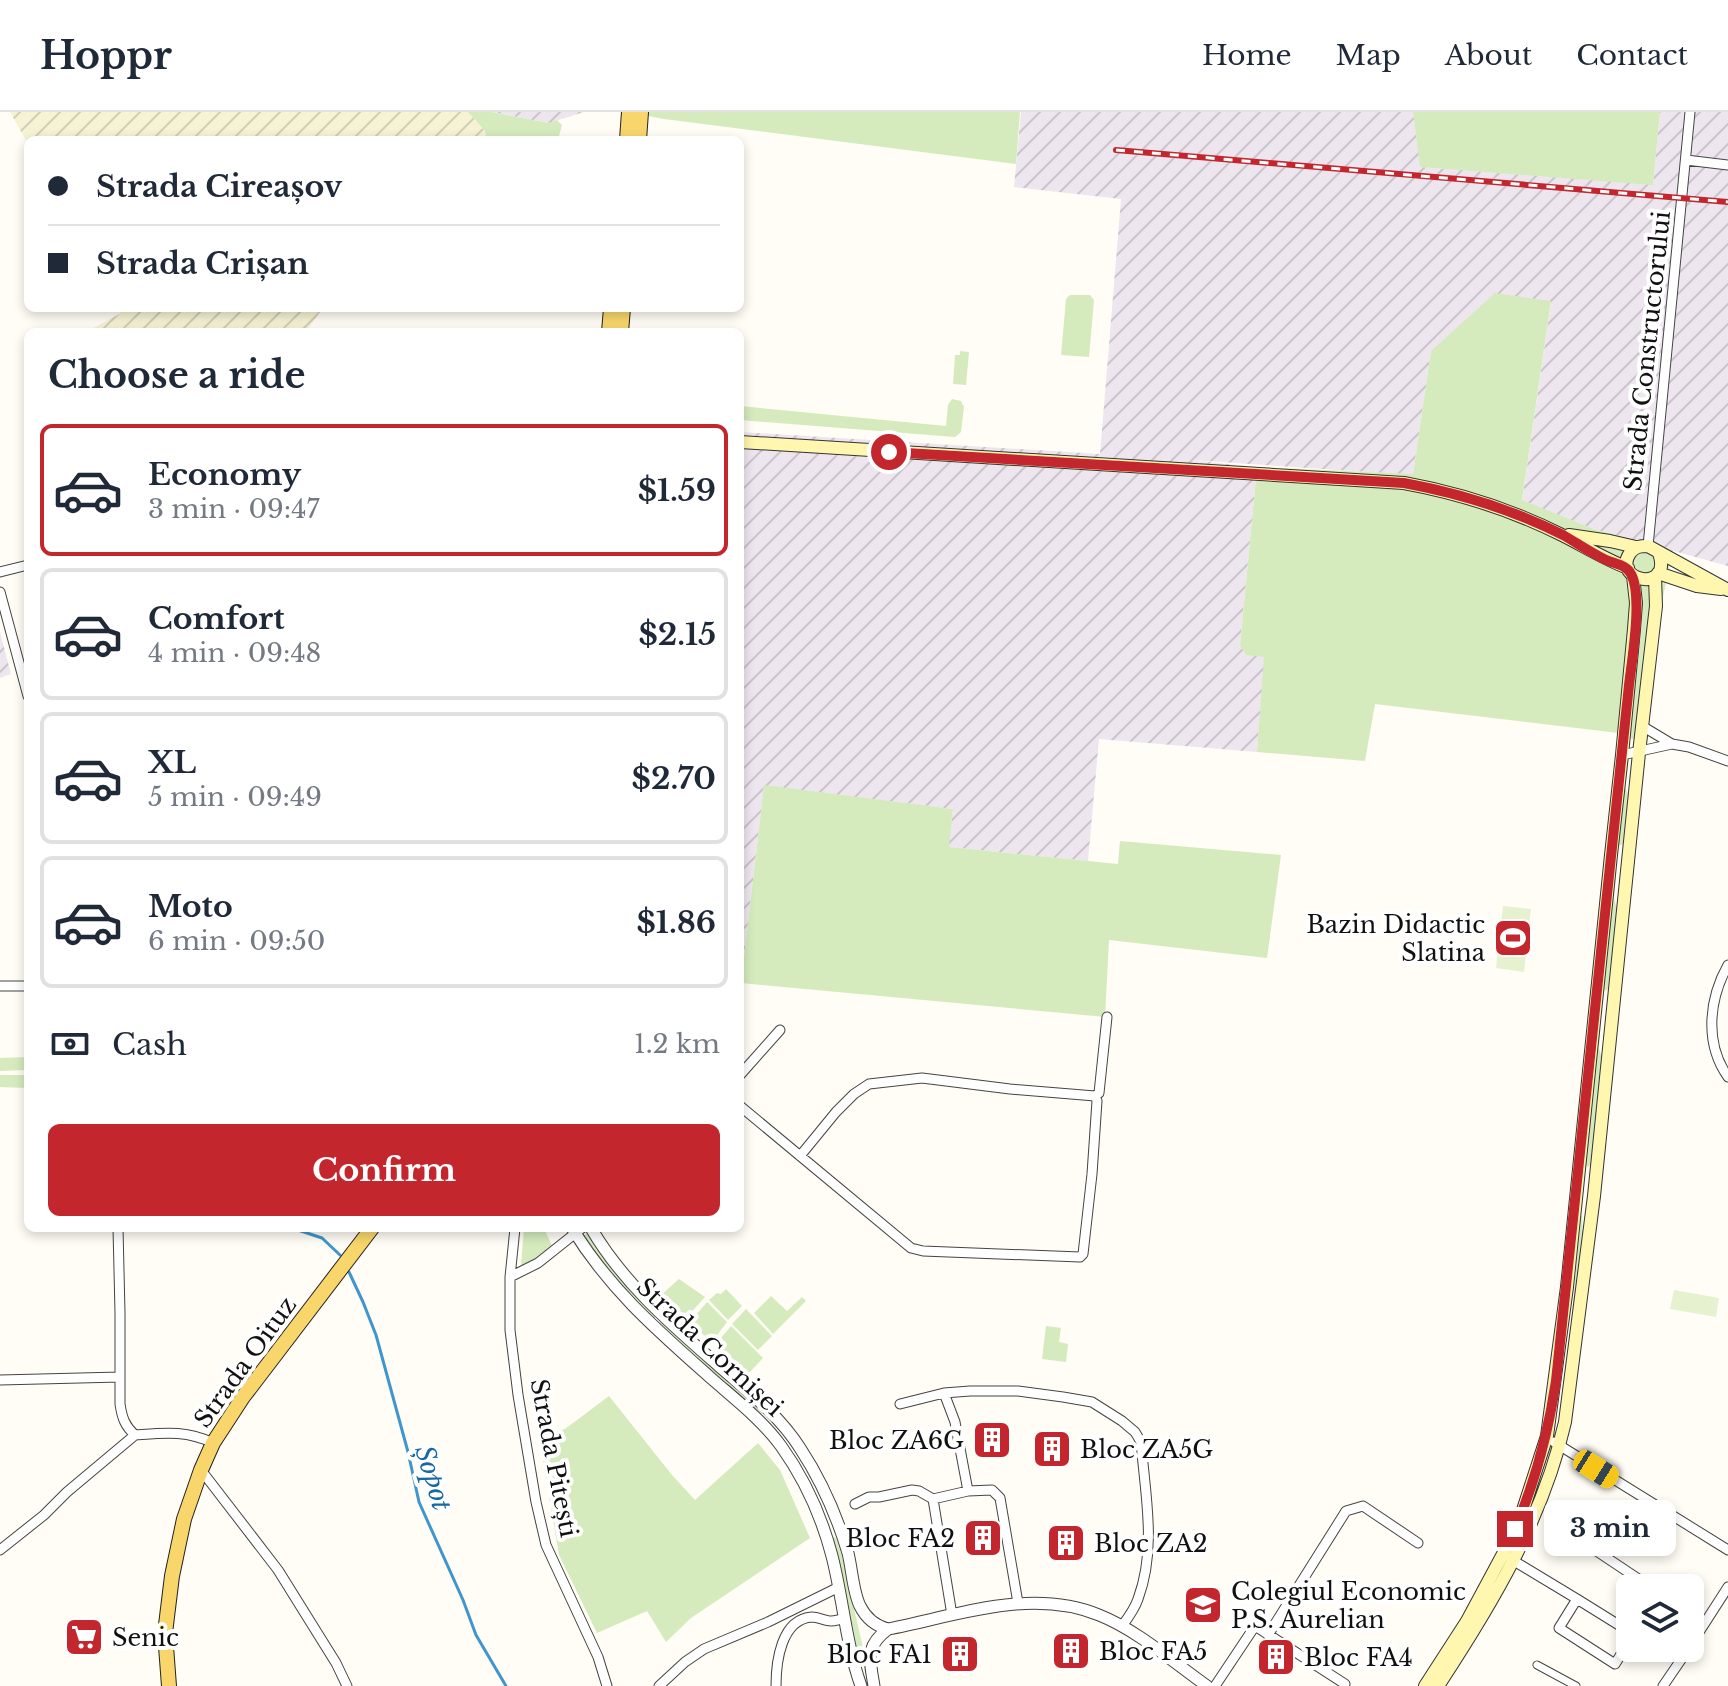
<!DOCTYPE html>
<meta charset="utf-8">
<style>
:root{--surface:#fff;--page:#f6f6f7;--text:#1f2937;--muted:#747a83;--line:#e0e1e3;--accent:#c4262e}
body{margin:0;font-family:"Libre Baskerville",serif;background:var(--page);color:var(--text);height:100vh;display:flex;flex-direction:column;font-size:30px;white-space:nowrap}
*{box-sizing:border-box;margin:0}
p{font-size:26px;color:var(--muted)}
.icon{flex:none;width:44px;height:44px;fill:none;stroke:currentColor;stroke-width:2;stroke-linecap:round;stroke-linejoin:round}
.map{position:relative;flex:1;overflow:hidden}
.side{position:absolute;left:24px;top:216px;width:720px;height:904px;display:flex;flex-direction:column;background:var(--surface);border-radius:12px;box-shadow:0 4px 12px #0003}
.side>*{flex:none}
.banner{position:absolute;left:24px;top:24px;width:720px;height:176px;border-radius:12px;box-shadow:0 4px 12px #0003;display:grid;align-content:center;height:176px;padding:0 24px;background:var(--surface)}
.controls{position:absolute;left:1616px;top:1462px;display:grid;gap:16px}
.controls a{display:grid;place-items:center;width:88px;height:88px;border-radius:12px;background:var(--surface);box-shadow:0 4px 12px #0003;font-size:40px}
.end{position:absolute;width:36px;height:36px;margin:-18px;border:10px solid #c4262e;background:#fff;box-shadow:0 0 0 4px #fff}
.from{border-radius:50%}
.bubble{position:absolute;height:56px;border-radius:12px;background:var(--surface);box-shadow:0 4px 12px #0003;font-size:26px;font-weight:700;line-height:56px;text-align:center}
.car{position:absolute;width:24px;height:48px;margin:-24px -12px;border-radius:10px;box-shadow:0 0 6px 2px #0007;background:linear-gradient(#f5c518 24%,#345 0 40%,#f5c518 0 76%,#345 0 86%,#f5c518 0)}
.banner b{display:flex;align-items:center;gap:28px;height:76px;font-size:30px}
.banner b+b{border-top:2px solid var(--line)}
.banner i{width:20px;height:20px;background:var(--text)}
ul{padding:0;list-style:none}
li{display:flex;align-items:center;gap:24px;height:132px;margin:0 16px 12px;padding:0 8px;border:4px solid var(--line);border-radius:12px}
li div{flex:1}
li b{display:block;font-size:30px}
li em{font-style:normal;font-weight:700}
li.selected{border-color:var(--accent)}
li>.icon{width:72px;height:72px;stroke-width:1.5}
h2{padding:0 24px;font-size:36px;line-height:96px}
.pay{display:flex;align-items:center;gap:20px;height:88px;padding:0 24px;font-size:30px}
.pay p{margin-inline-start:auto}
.cta{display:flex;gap:16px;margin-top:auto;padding:16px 24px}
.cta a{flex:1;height:92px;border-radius:12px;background:var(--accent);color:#fff;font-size:32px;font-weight:700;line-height:92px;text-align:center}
header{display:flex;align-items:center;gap:48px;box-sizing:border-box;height:112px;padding:0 40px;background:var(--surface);border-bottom:2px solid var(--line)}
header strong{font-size:38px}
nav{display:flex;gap:44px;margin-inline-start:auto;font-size:28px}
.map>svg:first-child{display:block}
</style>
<header>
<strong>Hoppr</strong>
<nav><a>Home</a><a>Map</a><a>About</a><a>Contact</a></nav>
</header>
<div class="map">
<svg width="1728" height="1574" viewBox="0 0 1728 1574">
<defs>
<pattern id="industrial-furrows" width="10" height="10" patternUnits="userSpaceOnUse" patternTransform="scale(2)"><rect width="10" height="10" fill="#eee6ef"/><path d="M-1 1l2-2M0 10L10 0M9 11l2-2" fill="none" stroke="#cbc4cc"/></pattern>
<pattern id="farmland-furrows" width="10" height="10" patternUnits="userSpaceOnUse" patternTransform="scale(2)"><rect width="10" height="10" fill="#f6f3d4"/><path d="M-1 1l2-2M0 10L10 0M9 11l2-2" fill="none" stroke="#d2cfb5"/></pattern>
</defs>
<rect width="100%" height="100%" fill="#fffdf5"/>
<!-- industrial -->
<path fill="url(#industrial-furrows)" d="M491 0H584L549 11Z
M1021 0H1413L1421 55 1653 72 1660 0H1728V454L1594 417 1522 389 1551 190 1431 239 1413 363 1190 348 1257 355 1240 534 1265 545 1257 640 1099 627 1088 749 948 735 953 697 764 674 741 871H740V320L1100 342 1121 87 1014 75Z
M0 520 11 562 0 566Z"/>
<!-- farmland -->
<path fill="url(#farmland-furrows)" d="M10 0H468L485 19 486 28H28V32Z
M119 196H323L307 218 304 220H86L121 201Z"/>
<!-- grass -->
<path fill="#d5ebbd" d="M468 0H491L549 11 557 8 562 13 558 28H486L485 19Z
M648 0H1020L1016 52 664 7 648 4Z
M1413 0H1660L1653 73 1420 55Z
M1495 181 1551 189 1522 388 1594 417 1673 438 1663 485 1646 624 1635 627 1627 626V622L1375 592 1365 649 1257 640 1264 545 1246 543 1240 534 1257 355 1413 362 1431 239Z
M1070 183H1090L1094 188 1089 245 1061 243 1066 187Z
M960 239 969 240 966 273 953 272 955 243H960Z
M952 287 961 289 964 295 961 320 955 325 740 308V294L946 314 948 293Z
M1625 655 1627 656 1625 675 1628 682 1623 732 1618 734Z
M764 673 953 697 949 735 1118 752 1120 729 1281 743 1267 846 1109 828 1105 905 741 871Z
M1615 762H1616L1614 786 1617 797 1608 877 1604 879Z
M1600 909H1601L1599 936 1602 946 1591 1053 1587 1055 1586 1051Z
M28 945 26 958 0 959V946Z
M0 963H26L28 967V976L0 975Z
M1581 1104H1582L1583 1126 1568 1244Z
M524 1116H544L553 1136 524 1156 521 1154Z
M587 1121C607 1153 631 1177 657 1203L653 1208 610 1164 583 1124Z
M679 1167 705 1185 685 1207 660 1184Z
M726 1177 742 1194 728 1208 709 1188 717 1181 721 1182Z
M771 1184 787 1199 802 1185 806 1189 773 1222 754 1201Z
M707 1190 727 1210 712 1230 689 1211Z
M746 1197 772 1224 758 1238 732 1212Z
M662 1207 763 1299 760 1303 658 1211Z
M731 1214 763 1246 749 1261 715 1233Z
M1046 1214 1061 1216 1059 1230 1068 1232 1066 1250 1042 1247Z
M609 1284 672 1363 695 1388 758 1331 780 1358 810 1426 691 1506 666 1530 647 1499 597 1521 559 1443 539 1325 565 1317Z
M833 1425 836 1426 842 1444 864 1540 858 1541 839 1450 831 1427Z"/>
<!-- pitch -->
<path fill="#e6f2cf" d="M1503 794 1531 797 1524 860 1496 856Z
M1674 1178 1719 1186 1716 1205 1670 1197Z"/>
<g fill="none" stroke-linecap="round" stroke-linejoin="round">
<!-- stream -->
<path stroke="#3f96cf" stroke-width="3" d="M292 1116 322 1126 340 1143
M349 1160 363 1190 376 1223 408 1340 419 1390 463 1488 476 1523 506 1574"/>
<defs>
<path id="pedestrian" d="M1537 1553 1576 1574"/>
<path id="minor" d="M1686 48 1728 53
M1648 434 1690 0
M0 460 28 453
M0 480 28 584
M1642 614 1672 632 1689 635 1728 649
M1622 643 1672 632
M1728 853C1709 887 1704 931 1728 965
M0 874H28
M740 963 780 918
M740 994 911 1136 923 1139 1080 1145 1083 1142 1092 1062 1097 989 1095 984 1099 981 1107 905
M800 1044 836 1000 854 982 869 972 922 966 1010 977 1095 984
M118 1116 120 1201V1292C122 1306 125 1314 135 1323 164 1321 186 1318 213 1331
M515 1116 510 1165V1218L518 1283 536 1390 546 1433 598 1545 607 1574
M510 1165 538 1151 582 1116
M0 1268 120 1265
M944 1281 955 1310 968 1379
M900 1292 944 1281 970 1279H1018L1063 1285 1092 1290 1122 1309 1135 1320 1141 1330C1145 1382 1157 1436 1138 1487 1135 1496 1128 1506 1122 1514
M1554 1330 1728 1438
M201 1358 278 1458 336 1551 347 1574
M933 1387 952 1503
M855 1392 869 1385H879L912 1378 919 1379 933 1387 968 1379 992 1378 1000 1386 1018 1491
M1574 1424 1652 1476
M0 1438 44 1403 67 1380 135 1323
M1514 1449 1577 1487 1559 1516 1615 1552 1630 1528
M1577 1487 1630 1520
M1690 1501 1705 1511
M1268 1523 1346 1399 1363 1394 1418 1431
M1690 1534 1728 1475
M659 1574 685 1550 704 1537 768 1510 839 1475
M776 1574C776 1550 781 1507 812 1505 818 1505 825 1509 831 1509 836 1509 840 1507 844 1507
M1215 1574 1255 1514 1345 1572
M1663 1574 1689 1536"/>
<path id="tertiary" d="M572 1116C610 1178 658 1219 712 1267 736 1288 762 1308 781 1334 804 1366 822 1406 832 1444 843 1487 846 1532 861 1574
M591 1116C623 1171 671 1212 719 1254 748 1279 779 1303 800 1336 821 1368 837 1404 848 1441 852 1457 853 1480 860 1494 866 1506 876 1514 888 1517
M874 1574C870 1548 864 1535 888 1517 956 1504 1031 1475 1099 1503 1137 1518 1173 1550 1207 1574"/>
<path id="secondary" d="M740 330 1404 371C1459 381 1512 398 1562 423 1584 434 1604 447 1628 456
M1569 423 1610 429 1636 435
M1659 441C1673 482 1611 469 1630 441 1635 434 1641 434 1648 434L1728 478
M1658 461 1697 474 1721 477
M1425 1574 1467 1509 1503 1442 1523 1398 1547 1324 1567 1175 1611 743 1622 643 1634 517 1636 491 1633 464
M1438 1574C1492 1492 1543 1407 1565 1310L1594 1084 1639 641 1656 494 1655 465"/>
<path id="primary" d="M627 28 629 0
M639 28 641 0
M609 220 611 196
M621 220 623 196
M169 1574 165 1521 172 1464 184 1407 201 1358 213 1331 243 1285 372 1116"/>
</defs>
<!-- pedestrian casing -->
<use href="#pedestrian" stroke="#444" stroke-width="9"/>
<!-- minor casing -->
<use href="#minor" stroke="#444" stroke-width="11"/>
<!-- tertiary casing -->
<use href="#tertiary" stroke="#444" stroke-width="13"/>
<!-- secondary casing -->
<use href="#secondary" stroke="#333" stroke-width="14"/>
<!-- primary casing -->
<use href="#primary" stroke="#222" stroke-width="16"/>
<!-- pedestrian -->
<use href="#pedestrian" stroke="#fff" stroke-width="7"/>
<!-- minor -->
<use href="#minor" stroke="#fff" stroke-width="9"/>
<!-- tertiary -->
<use href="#tertiary" stroke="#fff" stroke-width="11"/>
<!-- secondary -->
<use href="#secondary" stroke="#fff6b0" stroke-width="12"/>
<!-- primary -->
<use href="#primary" stroke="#f9d66b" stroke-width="14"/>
<defs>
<path id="rail" d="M1116 38 1728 90"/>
</defs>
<!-- rail casing -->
<use href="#rail" stroke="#c4262e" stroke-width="6"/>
<!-- rail -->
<use href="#rail" stroke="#fff" stroke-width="3" stroke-dasharray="9" stroke-linecap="butt"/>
</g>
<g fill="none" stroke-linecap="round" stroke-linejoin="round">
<!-- route -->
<path stroke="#c4262e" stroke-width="10" d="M889 340 1404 371C1459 381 1513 398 1563 423 1577 431 1591 441 1606 448 1615 452 1627 453 1631 462 1643 484 1632 547 1629 573L1556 1269C1548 1322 1536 1368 1515 1417"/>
</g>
<!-- icons -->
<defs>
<symbol id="stadium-square" viewBox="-11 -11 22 22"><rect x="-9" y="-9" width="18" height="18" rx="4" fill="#c4262e" stroke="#fff"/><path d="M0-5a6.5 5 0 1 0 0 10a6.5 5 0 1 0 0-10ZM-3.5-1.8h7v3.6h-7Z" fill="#fff"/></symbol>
<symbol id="building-square" viewBox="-11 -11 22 22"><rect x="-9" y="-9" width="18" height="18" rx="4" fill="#c4262e" stroke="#fff"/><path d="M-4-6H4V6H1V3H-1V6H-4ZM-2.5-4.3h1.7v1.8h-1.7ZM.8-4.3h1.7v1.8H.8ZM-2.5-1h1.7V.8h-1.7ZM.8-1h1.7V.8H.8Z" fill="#fff"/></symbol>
<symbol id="school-square" viewBox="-11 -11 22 22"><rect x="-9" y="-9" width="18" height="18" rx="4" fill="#c4262e" stroke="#fff"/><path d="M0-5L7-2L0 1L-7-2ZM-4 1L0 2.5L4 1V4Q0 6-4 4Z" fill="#fff"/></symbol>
<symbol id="supermarket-square" viewBox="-11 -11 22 22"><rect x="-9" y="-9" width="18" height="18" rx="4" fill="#c4262e" stroke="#fff"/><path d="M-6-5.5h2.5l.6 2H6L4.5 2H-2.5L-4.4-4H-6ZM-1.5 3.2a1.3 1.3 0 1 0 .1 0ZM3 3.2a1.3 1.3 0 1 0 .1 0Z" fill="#fff"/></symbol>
</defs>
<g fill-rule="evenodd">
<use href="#stadium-square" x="1491" y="804" width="44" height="44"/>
<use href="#building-square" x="970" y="1306" width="44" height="44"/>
<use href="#building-square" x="1030" y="1315" width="44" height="44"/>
<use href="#building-square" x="961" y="1404" width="44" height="44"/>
<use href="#building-square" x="1044" y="1409" width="44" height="44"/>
<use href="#school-square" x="1181" y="1471" width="44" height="44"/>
<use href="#supermarket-square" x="62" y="1503" width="44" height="44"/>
<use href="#building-square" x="1049" y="1517" width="44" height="44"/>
<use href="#building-square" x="938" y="1520" width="44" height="44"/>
<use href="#building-square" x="1254" y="1523" width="44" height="44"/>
</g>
<g text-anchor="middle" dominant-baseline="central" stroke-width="8" stroke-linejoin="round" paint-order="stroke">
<!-- street labels -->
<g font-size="24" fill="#111" stroke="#fff">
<text transform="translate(1647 239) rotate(-84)">Strada Constructorului</text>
<text transform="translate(710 1235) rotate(43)">Strada Cornișei</text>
<text transform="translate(245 1250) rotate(-54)">Strada Oituz</text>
<text transform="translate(554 1346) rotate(79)">Strada Pitești</text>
</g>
<!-- poi labels -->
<g font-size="24" fill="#111" stroke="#fff" text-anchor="start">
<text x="1485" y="812" text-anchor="end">Bazin Didactic<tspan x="1485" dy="28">Slatina</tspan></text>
<text x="964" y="1328" text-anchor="end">Bloc ZA6G</text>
<text x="1080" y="1337">Bloc ZA5G</text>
<text x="955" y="1426" text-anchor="end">Bloc FA2</text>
<text x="1094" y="1431">Bloc ZA2</text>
<text x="1231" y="1479">Colegiul Economic<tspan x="1231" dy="28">P.S. Aurelian</tspan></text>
<text x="112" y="1525">Senic</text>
<text x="1099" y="1539">Bloc FA5</text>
<text x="932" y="1542" text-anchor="end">Bloc FA1</text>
<text x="1304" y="1545">Bloc FA4</text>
</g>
<!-- water labels -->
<g font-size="26" font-style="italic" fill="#1768a6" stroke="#fff">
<text transform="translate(433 1366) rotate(73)">Șopot</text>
</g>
</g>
</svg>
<div class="controls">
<a><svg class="icon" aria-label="layers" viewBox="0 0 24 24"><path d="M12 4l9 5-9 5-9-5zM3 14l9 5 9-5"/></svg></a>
</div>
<i class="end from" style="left:889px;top:340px"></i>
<i class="end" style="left:1515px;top:1417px"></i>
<div class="bubble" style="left:1544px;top:1388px;width:132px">3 min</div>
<i class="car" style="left:1596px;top:1357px;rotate:122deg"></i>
<div class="banner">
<b><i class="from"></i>Strada Cireașov</b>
<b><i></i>Strada Crișan</b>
</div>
<section class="side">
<h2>Choose a ride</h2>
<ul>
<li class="selected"><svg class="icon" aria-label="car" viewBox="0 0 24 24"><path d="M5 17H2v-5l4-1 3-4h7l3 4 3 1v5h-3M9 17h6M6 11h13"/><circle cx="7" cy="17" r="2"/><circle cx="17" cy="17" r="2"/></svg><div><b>Economy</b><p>3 min · 09:47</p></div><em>$1.59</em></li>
<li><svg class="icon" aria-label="car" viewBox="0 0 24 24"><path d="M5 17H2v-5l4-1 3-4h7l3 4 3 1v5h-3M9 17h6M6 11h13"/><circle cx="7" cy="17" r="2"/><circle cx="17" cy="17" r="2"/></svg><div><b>Comfort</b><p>4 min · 09:48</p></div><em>$2.15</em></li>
<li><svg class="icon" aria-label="car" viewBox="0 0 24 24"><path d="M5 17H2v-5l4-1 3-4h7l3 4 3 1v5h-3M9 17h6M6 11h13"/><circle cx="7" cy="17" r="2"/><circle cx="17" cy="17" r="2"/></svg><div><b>XL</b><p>5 min · 09:49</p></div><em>$2.70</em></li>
<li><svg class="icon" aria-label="car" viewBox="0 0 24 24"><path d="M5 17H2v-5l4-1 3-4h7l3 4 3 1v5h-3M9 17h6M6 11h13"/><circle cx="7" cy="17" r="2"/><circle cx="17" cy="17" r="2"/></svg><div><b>Moto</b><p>6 min · 09:50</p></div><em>$1.86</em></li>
</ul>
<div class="pay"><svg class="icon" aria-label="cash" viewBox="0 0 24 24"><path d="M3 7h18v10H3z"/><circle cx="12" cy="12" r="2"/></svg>Cash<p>1.2 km</p></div>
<div class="cta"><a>Confirm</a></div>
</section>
</div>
